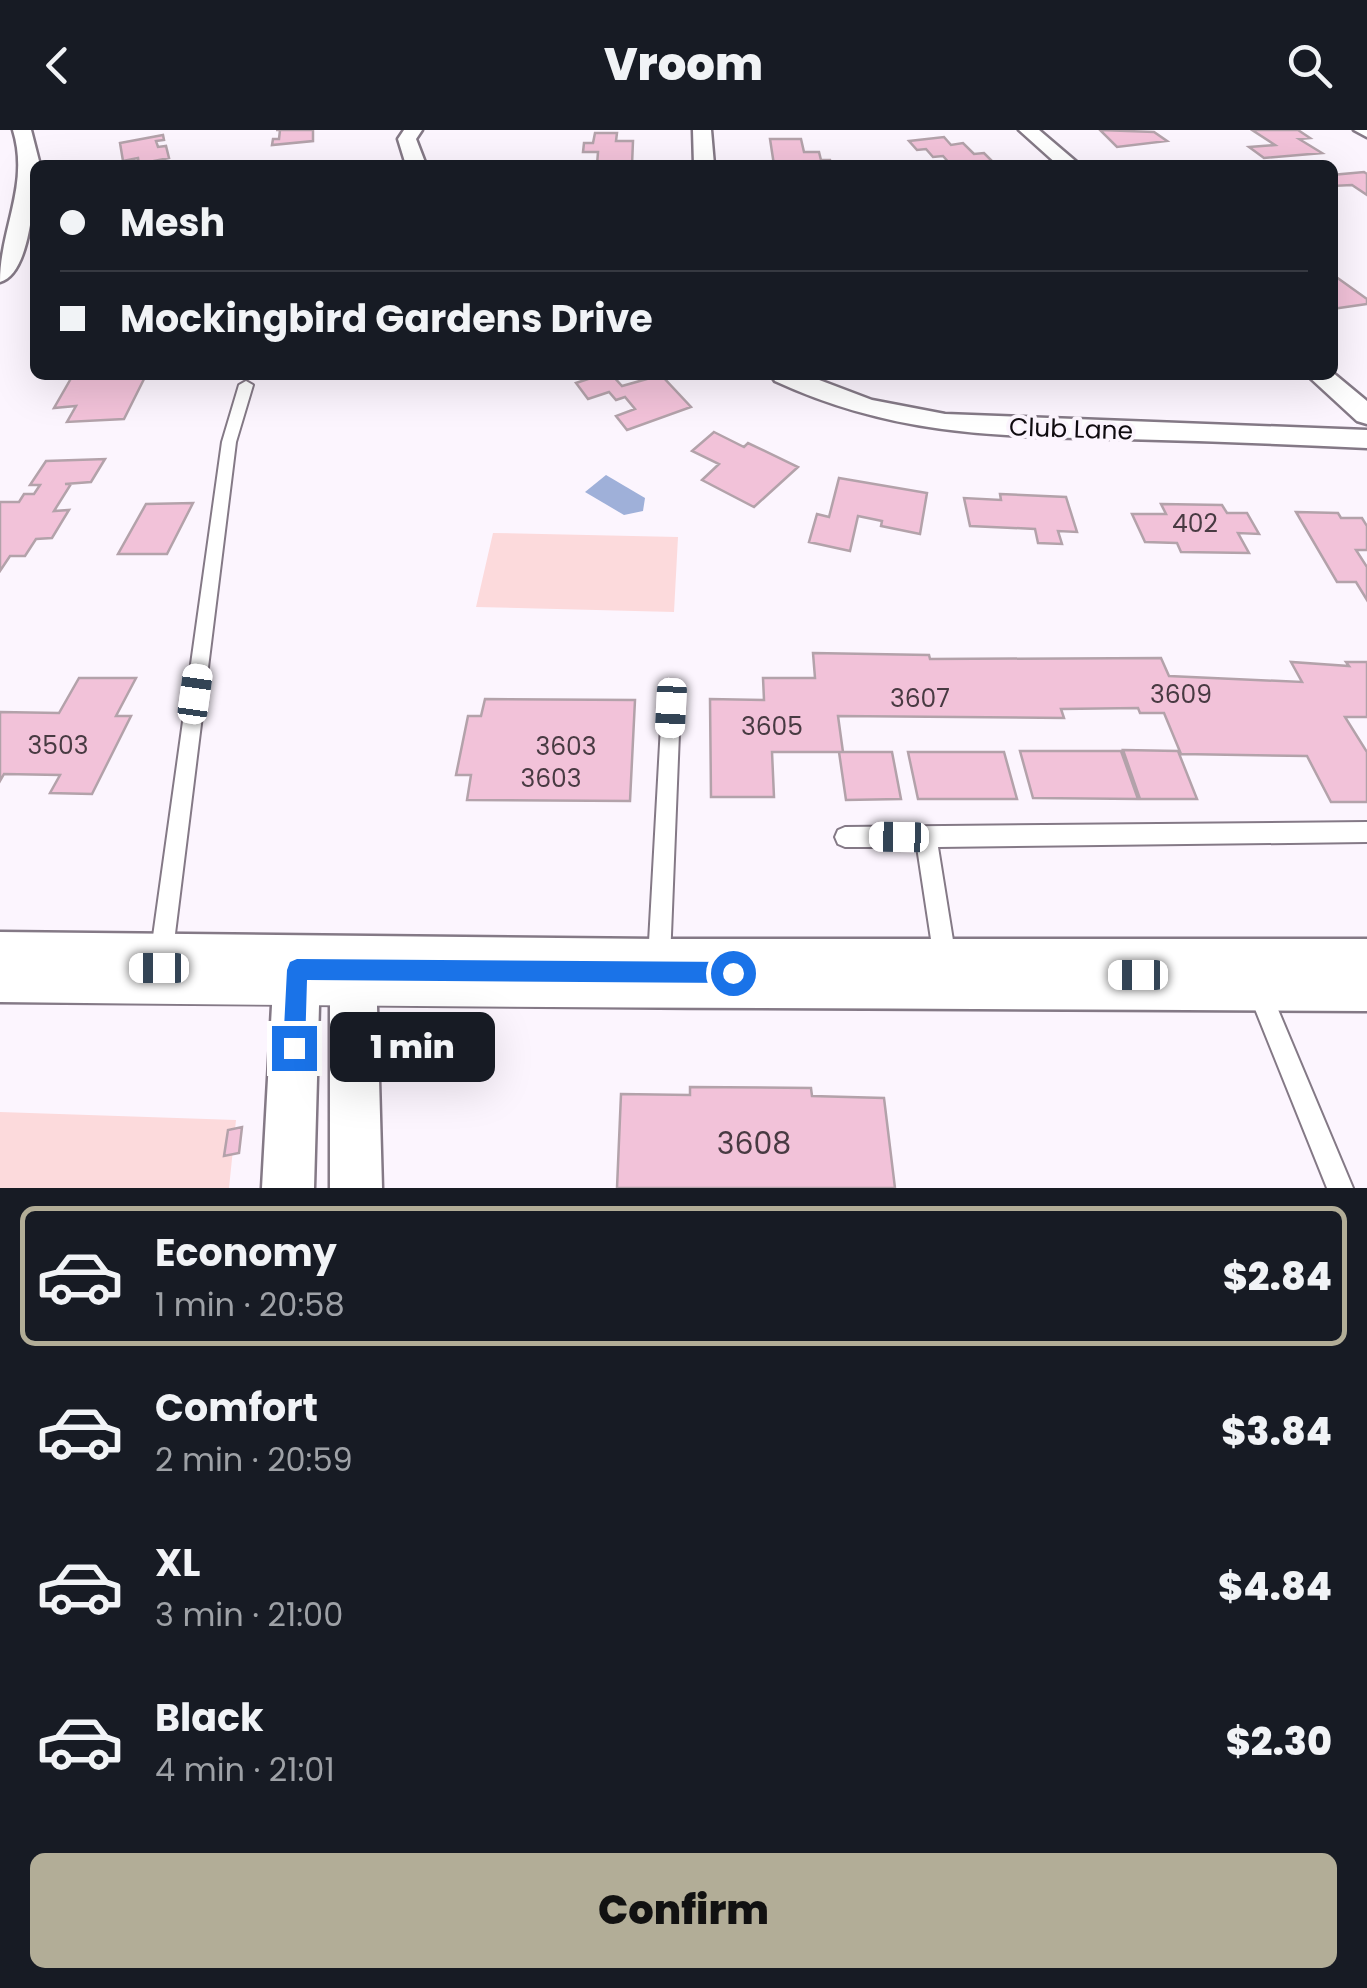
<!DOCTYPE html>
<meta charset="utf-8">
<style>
:root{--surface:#171b24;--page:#20242c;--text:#f1f3f6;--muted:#9ea1a6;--line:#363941;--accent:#b2ad97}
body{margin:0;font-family:Poppins,sans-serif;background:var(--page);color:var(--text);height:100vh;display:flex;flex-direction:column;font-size:38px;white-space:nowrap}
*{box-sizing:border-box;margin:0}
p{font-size:32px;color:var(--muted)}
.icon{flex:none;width:55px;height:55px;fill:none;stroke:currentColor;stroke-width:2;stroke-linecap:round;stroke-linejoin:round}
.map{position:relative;height:1058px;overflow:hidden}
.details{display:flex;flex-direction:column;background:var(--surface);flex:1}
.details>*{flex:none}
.banner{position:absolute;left:30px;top:30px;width:1308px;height:220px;border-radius:15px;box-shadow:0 10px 40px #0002;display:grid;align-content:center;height:220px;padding:0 30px;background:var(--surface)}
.end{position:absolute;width:45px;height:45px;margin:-22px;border:12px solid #1a73e8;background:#fff;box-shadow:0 0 0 5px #fff}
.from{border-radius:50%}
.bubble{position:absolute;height:70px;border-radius:15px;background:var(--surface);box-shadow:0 10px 40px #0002;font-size:32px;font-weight:800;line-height:70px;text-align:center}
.car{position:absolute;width:30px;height:60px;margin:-30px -15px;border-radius:12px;box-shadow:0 0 8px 2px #0007;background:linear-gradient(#fff 24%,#345 0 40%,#fff 0 76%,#345 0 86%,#fff 0)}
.banner b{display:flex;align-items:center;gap:35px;height:95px;font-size:38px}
.banner b+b{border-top:2px solid var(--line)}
.banner i{width:25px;height:25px;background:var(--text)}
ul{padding:18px 0 0;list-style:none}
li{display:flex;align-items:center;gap:30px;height:140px;margin:0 20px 15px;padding:0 10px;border:5px solid transparent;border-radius:15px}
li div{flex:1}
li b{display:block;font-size:38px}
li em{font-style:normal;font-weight:800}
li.selected{border-color:var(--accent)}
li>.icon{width:90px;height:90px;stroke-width:1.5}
.button{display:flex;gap:20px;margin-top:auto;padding:20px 30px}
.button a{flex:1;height:115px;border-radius:15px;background:var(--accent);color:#111;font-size:40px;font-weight:800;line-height:115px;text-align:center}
header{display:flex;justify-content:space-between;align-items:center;height:130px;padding:0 30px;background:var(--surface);font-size:45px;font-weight:800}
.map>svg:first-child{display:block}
</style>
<header><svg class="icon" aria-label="back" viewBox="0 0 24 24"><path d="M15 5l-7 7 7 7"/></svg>Vroom<svg class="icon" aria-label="search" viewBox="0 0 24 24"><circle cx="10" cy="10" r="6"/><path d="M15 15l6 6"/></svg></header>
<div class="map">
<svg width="1367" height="1058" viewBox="0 0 1367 1058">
<rect width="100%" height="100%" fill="#fcf5fe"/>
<!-- green -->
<path fill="#fcdadc" d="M493 403 678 407 674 482 476 477Z
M0 982 236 990 229 1058H0Z"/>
<!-- water -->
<path fill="#9fb0d9" d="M606 345 645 368 643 381 624 385 585 362Z"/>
<!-- building -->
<path fill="#f2c2d9" stroke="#b3a2aa" stroke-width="2.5" d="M276 0H313V11L272 15 273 9H279L280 0Z
M1100 0 1154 2 1167 11 1117 17Z
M1252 0H1298L1310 8 1299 9 1322 23 1264 28 1249 17 1275 15Z
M595 3H617L616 11H633L632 35H597L598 22H583L584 13H593Z
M163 5 164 10 156 11 158 17 166 16 169 28 139 34 138 28 123 31 120 13Z
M944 7 951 15 963 13 974 24 984 23 992 31 951 35 943 26 933 27 926 19 917 20 909 11Z
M770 9H801L804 22H819L821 30H830L831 35H774Z
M1364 42 1367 44V65L1352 55 1332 56V45Z
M1332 144 1367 169V174L1332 179Z
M73 245H146L124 289 67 292 76 276 54 278Z
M600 245H612L622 256 661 245 691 277 627 300 616 286 635 279 625 267 616 270 609 262 588 269 576 253Z
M714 302 744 317 748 313 798 337 754 377 702 350 719 334 692 321Z
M105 329 91 352 65 354H71L54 381 69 380 52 408 36 409 25 426H10L0 441V372H19L24 364H34L40 355H30L46 331Z
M839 348 927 363 920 404 881 396 882 391 858 386 850 421 809 412 817 384 829 387Z
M1000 364 1066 367 1077 402 1058 401 1062 414 1038 413 1035 399 970 396 964 368 1001 370Z
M193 373 167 424H118L146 374Z
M1161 374 1222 375 1227 383H1247L1259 404 1238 403 1249 423 1181 422 1177 413 1145 412 1132 384H1166Z
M1296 382 1338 383 1341 388H1362L1367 396V420H1356L1367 437V470L1356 452H1337Z
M813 523 929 525 930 529 1161 528 1169 546 1302 552 1291 532 1349 536 1346 532H1367V587H1345L1367 622V672H1331L1307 626 1181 624 1164 583H1140L1138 578 1061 579 1064 588 838 586 843 622H772L774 667H711L710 569 764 570 763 548H815Z
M79 548H136L116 586H131L92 664 50 663 60 645 4 644 0 651V582L59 583Z
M485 569 635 570 630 671 467 670 471 645H456L468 586H481Z
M1123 620 1178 621 1197 669H1140Z
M1020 621H1121L1138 669 1033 668Z
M839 622H892L901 669 846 670Z
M908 622H1004L1017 669H918Z
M690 957 811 958 812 966 884 968 895 1058H617L621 964 690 965Z
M242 997 239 1023 224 1026 228 1000Z"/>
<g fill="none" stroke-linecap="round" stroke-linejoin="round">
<defs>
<path id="lane" d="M246 251 253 255 236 312 172 828 169 836 161 839 153 836 150 828 222 312 239 255Z
M671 570 677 572 680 578 670 830 667 838 659 841 651 838 648 830 662 578 665 572Z
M1367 692V712L938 717 956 829 953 837 945 840 937 837 934 829 917 717H845L838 714 835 707 838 700 845 697Z
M1258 848 1266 851 1353 1058H1327L1247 859 1250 851Z"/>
<path id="street" d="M13 0H31L40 35H35C35 61 31 144 0 152 0 98 30 55 13 0Z
M404 0H422L416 9 426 35H406L398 9Z
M693 0H711L714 35H694Z
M1019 0H1039L1080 35H1058Z
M1354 0H1367V7Z
M1332 242 1367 271V294L1357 291 1307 245Z
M771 245H806L872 270 945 284 1367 300V318C1286 314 1205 311 1124 309 995 306 895 306 775 251Z
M297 816 313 823 320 839 314 1058H262L274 839 281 823Z
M353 817 369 824 376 840 382 1058H330V840L337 824Z"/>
<path id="primary" d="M0 802 658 809H1367V881C911 878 456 878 0 872Z"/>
</defs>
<!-- lane casing -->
<use href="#lane" stroke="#847986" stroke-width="4"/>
<!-- street casing -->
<use href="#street" stroke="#847986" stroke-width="5"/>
<!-- primary casing -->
<use href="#primary" stroke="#847986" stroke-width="5"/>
<!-- lane -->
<use href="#lane" fill="#fff" fill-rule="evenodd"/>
<!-- street -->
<use href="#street" fill="#fff" fill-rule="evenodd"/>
<!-- primary -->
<use href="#primary" fill="#fff" fill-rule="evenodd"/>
</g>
<!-- route -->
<path fill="#1a73e8" d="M297 829 733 832 740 835 743 843 740 850 733 853 307 850 305 918 302 926 294 929 286 926 283 918 287 840 290 832Z"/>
<g text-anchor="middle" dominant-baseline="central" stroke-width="8" stroke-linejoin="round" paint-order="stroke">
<!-- far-street labels -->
<g font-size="25" fill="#100c10" stroke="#fcf5fe">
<text transform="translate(1071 299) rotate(2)">Club Lane</text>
</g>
<!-- number labels -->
<g font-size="25" fill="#483a42">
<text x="1195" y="393">402</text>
<text x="1181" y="564">3609</text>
<text x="920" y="568">3607</text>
<text x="772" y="596">3605</text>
<text x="58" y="615">3503</text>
<text x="566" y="616">3603</text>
<text x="551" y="648">3603</text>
</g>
<!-- near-number labels -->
<g font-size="30" fill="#483a42">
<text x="754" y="1013">3608</text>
</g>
</g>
</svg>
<i class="end from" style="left:733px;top:843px"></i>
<i class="end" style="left:294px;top:918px"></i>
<div class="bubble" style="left:330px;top:882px;width:165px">1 min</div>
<i class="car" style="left:195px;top:564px;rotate:8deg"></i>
<i class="car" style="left:671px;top:578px;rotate:183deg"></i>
<i class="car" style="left:899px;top:707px;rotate:271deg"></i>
<i class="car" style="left:159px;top:838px;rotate:270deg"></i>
<i class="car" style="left:1138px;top:845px;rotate:270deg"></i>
<div class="banner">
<b><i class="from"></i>Mesh</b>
<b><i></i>Mockingbird Gardens Drive</b>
</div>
</div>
<section class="details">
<ul>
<li class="selected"><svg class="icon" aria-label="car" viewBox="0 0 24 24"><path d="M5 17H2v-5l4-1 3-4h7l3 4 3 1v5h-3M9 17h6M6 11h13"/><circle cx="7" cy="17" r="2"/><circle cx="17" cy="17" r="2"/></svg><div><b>Economy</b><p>1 min · 20:58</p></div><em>$2.84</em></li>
<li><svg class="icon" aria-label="car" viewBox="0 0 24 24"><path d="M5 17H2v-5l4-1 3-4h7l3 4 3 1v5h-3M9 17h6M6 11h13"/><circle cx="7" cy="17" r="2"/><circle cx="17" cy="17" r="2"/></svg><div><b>Comfort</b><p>2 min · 20:59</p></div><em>$3.84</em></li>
<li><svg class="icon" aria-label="car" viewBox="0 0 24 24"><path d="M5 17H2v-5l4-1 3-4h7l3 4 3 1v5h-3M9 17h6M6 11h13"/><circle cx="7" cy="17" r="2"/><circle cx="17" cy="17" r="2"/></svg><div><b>XL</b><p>3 min · 21:00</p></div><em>$4.84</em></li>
<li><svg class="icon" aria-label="car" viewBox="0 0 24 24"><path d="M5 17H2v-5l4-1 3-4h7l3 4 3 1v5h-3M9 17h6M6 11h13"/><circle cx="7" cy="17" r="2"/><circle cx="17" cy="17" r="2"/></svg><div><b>Black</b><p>4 min · 21:01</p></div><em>$2.30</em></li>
</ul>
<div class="button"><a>Confirm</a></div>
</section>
